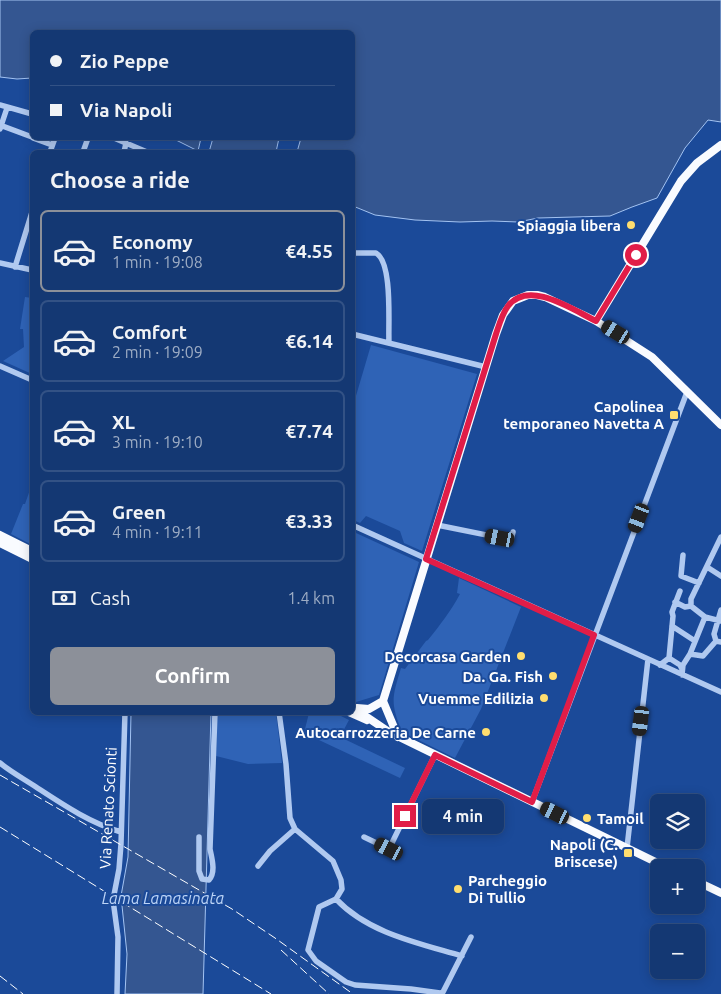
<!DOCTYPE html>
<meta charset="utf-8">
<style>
:root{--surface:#143873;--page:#21437b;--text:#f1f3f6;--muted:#9dacc4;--line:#335285;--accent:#8c9099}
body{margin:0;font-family:Ubuntu,sans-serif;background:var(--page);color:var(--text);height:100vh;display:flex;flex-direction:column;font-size:19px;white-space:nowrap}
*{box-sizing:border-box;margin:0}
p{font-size:16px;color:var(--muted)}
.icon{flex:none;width:28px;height:28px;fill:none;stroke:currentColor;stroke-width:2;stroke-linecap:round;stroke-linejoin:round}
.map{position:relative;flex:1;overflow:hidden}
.panel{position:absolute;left:30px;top:150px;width:325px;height:565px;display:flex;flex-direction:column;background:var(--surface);border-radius:8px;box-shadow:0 2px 12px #0003,0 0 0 1px var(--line)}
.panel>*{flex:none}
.hud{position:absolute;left:30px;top:30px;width:325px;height:110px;border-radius:8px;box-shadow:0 2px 12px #0003,0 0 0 1px var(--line);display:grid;align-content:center;height:110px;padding:0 20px;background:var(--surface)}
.tools{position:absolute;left:650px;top:794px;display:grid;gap:10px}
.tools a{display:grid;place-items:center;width:55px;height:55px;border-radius:8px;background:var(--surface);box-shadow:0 2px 12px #0003,0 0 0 1px var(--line);font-size:25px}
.end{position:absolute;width:22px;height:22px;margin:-11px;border:6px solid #e11d48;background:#fff;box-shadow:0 0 0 2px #fff}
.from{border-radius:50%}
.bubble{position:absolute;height:35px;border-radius:8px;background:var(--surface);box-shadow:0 2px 12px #0003,0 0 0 1px var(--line);font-size:16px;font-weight:700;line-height:35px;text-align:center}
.car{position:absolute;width:15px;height:30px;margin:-15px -8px;border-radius:6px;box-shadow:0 0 4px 1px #0007;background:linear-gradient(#222 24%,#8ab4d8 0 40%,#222 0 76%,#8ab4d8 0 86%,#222 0)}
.hud b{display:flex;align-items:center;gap:18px;height:48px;font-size:19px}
.hud b+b{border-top:1px solid var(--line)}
.hud i{width:12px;height:12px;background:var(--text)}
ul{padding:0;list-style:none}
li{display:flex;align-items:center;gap:15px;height:82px;margin:0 10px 8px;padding:0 10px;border:2px solid var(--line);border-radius:8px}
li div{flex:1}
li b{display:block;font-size:19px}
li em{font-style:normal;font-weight:700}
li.on{border-color:var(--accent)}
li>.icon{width:45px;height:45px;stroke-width:1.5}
h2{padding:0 20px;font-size:22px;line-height:60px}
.pay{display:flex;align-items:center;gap:12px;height:55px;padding:0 20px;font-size:19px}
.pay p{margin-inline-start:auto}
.button{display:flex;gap:10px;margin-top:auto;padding:10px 20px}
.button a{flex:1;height:58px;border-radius:8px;background:var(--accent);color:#fff;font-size:20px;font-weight:700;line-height:58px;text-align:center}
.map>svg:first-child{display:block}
</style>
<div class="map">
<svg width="721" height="994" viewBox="0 0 721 994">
<rect width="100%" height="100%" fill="#1b4a99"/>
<!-- green -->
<path fill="#2f63b6" d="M25 297 32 298V374L3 361 24 347 23 329H20Z
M371 345 477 374 422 551 404 543 400 531 366 516 360 523 353 520V406Z
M32 484V545L11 534 23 504H25Z
M352 533H356L419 562 379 695 356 702 352 700Z
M459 578 521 607 481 709 455 758 402 732C390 702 392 698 401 668L405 669 426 641 428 640C440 625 451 611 460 594L457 593Z
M217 713H276L282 763 248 764 216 756Z
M309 713H335L349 720 340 737 405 768 400 778 304 733Z"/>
<!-- water -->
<path fill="#345691" stroke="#a3c3f2" d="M0 0H721V122L708 120 685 148 657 198 632 207 610 216 538 218 518 222 492 221 460 222 415 220 375 215 353 206 352 152H297L301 138H352V32H32V78L17 79 0 77Z
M172 138H201L198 151Z
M213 138H279L276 152H209Z
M131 713H211L203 994H125L127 954 121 896 128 857Z"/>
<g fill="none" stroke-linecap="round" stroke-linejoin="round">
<!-- minor -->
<path stroke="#b0c9f0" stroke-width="5.5" d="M0 105 32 114
M0 125 32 137
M0 129 7 108
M33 138 52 145
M114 138 147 152
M50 152 55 138
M83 152 88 138
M124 152 126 143
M352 253H376C393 263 388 324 389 343
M0 263 32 270
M15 267 32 212
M352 334 486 367
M0 366 32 380
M352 525 721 692
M437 525 511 540 513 532
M683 555 681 576 699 583
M707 567 721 576
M675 602 685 607 691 606 705 617 721 621
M691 606V599L721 537
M672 626 695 641
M716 641 714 634 721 610
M690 654 703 656 716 641 721 642
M669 658 680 665 682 669
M660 665 669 658 673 616 672 612 680 591
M682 675 683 665 690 654 705 617
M279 712 286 764 290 818 295 829 333 861 341 880 342 889 336 899 319 907 308 950 316 961 346 982 355 985 411 989 440 993 443 992 471 937
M0 763C11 772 24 779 36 787 62 804 90 823 121 832
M532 802 687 392
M199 837V871L202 879 209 880C216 872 212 859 210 849L215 712
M364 837 389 849 435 755
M627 848 648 659
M258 866 270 851 295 829
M336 899C368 933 418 943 462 956
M117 994 118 937 113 900 119 869 121 844 125 712"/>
<!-- major -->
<path stroke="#f9fbff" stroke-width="8" d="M596 321 681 181 697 163 721 145
M0 535 32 551
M0 543 32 559
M383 701 496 334 503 315 513 301 528 295H537L545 297 596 321 652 357 721 425
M383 701 398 737
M352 707 389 732 668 868
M357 708 369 709 383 701
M349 712 367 720
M696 881 721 893"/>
<!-- rail -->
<path stroke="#fff" stroke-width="1" stroke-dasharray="9 4" stroke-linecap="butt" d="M0 775 232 909 275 938 353 994
M0 827 271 994
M281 950 329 994
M0 976 23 994"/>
</g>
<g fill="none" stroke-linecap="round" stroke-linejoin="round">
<!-- route -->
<path stroke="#e11d48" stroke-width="6" d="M405 816 435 755 532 802 594 635 426 559 496 334C499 325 502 314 508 306 529 279 573 310 596 321L636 255"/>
</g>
<!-- markers -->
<g fill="#ffde6f" stroke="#1b4a99" stroke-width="2">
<circle cx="631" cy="225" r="5"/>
<rect x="669" y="410" width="10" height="10" rx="2.5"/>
<circle cx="521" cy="656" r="5"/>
<circle cx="553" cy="676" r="5"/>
<circle cx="544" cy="698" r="5"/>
<circle cx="486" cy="732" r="5"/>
<circle cx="587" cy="818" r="5"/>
<rect x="623" y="848" width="10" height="10" rx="2.5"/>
<circle cx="458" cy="889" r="5"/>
</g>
<g text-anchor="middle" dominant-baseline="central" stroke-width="4" stroke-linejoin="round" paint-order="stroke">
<!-- poi labels -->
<g font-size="15" font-weight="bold" fill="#fff" stroke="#1b4a99" text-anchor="end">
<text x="621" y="225">Spiaggia libera</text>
<text x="664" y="406">Capolinea<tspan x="664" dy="17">temporaneo Navetta A</tspan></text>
<text x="511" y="656">Decorcasa Garden</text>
<text x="543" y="676">Da. Ga. Fish</text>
<text x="534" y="698">Vuemme Edilizia</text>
<text x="476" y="732">Autocarrozzeria De Carne</text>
<text x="597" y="818" text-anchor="start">Tamoil</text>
<text x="618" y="844">Napoli (C.<tspan x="618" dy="17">Briscese)</tspan></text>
<text x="468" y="880" text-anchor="start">Parcheggio<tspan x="468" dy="17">Di Tullio</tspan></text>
</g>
<!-- street labels -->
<g font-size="15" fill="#fff" stroke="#1b4a99">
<text transform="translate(108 808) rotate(-87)">Via Renato Scionti</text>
</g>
<!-- water labels -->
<g font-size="16" font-style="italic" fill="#bcd4f7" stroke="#1b4a99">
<text x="163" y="898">Lama Lamasinata</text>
</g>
</g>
</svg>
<div class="tools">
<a><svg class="icon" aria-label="layers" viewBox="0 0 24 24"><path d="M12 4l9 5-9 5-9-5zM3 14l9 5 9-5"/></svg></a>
<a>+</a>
<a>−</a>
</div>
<i class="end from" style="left:636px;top:255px"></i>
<i class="end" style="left:405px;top:816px"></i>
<div class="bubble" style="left:422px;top:799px;width:82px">4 min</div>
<i class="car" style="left:616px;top:332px;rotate:301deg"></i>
<i class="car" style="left:639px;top:518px;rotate:201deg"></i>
<i class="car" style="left:500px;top:538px;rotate:281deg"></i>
<i class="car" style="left:641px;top:721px;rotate:187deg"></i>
<i class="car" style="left:555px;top:813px;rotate:296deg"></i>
<i class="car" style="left:389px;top:849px;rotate:297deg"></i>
<div class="hud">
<b><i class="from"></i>Zio Peppe</b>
<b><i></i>Via Napoli</b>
</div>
<section class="panel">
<h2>Choose a ride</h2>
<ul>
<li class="on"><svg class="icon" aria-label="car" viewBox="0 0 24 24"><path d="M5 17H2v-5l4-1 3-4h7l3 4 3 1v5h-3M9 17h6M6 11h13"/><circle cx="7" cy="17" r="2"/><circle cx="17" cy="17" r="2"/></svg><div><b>Economy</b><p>1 min · 19:08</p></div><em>€4.55</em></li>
<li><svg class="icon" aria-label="car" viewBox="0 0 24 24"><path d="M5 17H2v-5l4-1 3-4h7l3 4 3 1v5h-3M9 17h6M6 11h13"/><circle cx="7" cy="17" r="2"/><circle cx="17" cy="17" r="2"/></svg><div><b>Comfort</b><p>2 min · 19:09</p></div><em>€6.14</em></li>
<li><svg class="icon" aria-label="car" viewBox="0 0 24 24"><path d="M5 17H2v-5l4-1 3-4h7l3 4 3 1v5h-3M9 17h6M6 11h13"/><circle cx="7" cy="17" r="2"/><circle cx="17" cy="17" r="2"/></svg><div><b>XL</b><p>3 min · 19:10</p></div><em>€7.74</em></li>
<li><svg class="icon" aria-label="car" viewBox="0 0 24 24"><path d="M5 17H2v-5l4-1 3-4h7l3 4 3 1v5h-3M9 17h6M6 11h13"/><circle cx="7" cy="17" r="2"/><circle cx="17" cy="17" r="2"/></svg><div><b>Green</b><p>4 min · 19:11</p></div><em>€3.33</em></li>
</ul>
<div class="pay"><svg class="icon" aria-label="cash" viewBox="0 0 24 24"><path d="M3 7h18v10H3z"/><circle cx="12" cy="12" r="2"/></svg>Cash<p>1.4 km</p></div>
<div class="button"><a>Confirm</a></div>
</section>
</div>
